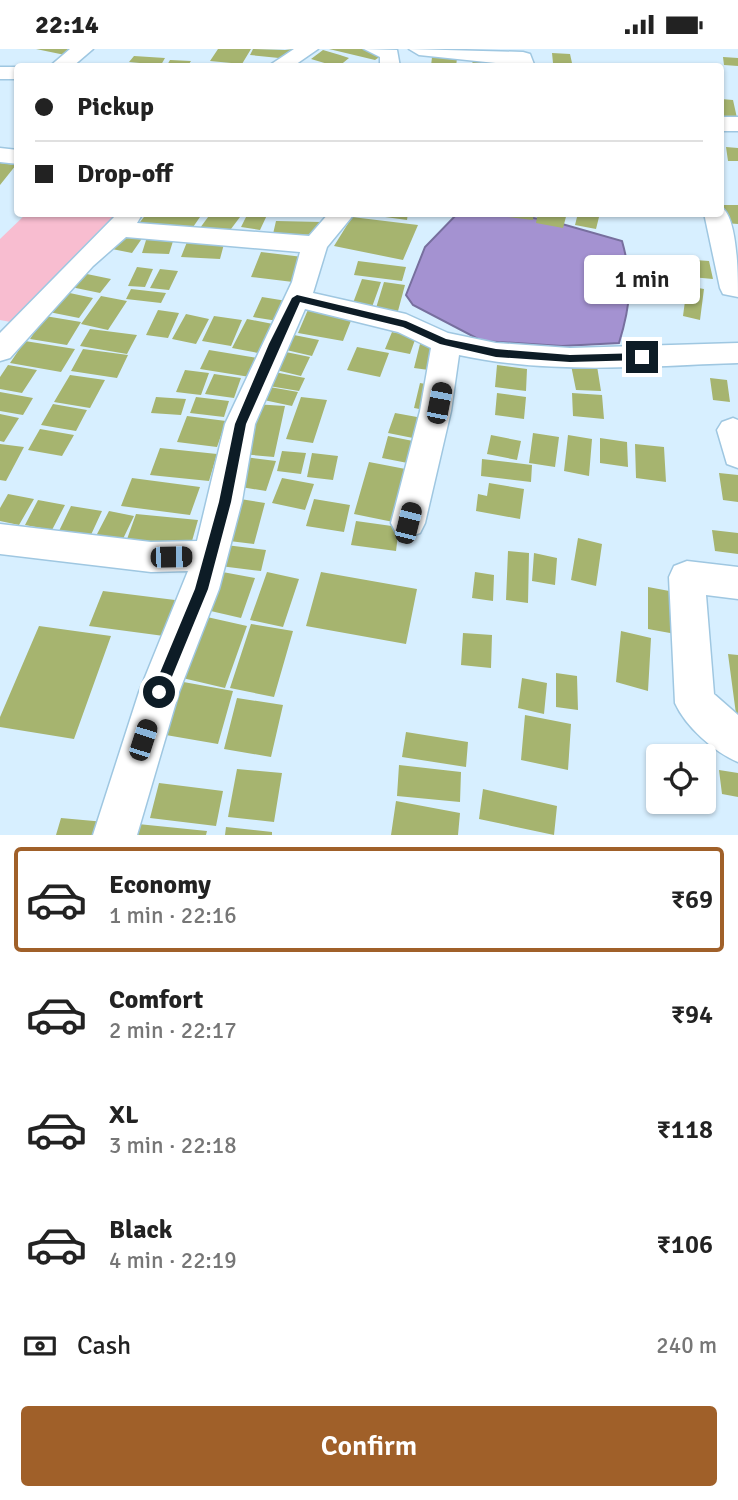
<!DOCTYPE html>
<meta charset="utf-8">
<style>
:root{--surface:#fff;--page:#f2f2f2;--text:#222;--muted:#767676;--line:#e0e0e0;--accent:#a06029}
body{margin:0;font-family:Signika,sans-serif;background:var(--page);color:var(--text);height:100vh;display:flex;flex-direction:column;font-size:26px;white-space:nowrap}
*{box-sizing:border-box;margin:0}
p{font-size:23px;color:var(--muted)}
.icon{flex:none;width:38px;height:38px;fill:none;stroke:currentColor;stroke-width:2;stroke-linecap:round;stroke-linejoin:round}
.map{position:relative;height:786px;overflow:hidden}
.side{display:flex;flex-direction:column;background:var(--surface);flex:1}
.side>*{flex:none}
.banner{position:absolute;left:14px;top:14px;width:710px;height:154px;border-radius:7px;box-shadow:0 2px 5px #0004;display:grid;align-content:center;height:154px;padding:0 21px;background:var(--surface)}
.buttons{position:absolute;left:646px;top:695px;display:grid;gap:14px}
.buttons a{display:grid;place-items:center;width:70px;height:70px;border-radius:7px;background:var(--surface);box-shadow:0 2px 5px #0004;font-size:35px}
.end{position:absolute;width:32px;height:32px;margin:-16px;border:9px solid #0d1c26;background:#fff;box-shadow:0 0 0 4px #fff}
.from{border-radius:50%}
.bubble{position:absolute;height:49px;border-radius:7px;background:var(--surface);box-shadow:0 2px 5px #0004;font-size:23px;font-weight:600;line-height:49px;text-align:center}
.car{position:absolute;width:21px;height:42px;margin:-21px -10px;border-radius:9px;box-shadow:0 0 5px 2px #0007;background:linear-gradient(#222 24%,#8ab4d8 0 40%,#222 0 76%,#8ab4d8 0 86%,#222 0)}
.banner b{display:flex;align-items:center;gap:24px;height:66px;font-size:26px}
.banner b+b{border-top:2px solid var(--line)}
.banner i{width:18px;height:18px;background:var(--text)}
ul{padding:12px 0 0;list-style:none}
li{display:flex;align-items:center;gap:21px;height:105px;margin:0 14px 10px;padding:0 7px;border:4px solid transparent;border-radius:7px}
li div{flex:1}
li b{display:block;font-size:26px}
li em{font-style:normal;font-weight:600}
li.current{border-color:var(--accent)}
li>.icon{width:63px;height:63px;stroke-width:1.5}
.pay{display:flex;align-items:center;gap:18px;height:77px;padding:0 21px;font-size:26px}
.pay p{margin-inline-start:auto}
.button{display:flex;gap:14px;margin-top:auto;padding:14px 21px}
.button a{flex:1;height:80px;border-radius:7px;background:var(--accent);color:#fff;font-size:28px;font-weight:600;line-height:80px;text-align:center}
.status{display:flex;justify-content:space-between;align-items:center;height:49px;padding:0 35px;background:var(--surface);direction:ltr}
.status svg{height:19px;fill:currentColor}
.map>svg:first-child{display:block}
</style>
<div class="status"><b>22:14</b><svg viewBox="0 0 49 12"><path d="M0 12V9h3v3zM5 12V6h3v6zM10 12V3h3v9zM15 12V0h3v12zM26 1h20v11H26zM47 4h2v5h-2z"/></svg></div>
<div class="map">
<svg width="738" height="786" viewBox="0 0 738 786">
<rect width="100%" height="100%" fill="#d7efff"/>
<!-- green -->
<path fill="#f8bdd0" d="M106 164 114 167 16 274 0 271V190L26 165Z"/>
<!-- water -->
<path fill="#a492d1" stroke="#776f9e" stroke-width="2" d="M457 165H512L555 173 622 192C633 231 631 255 619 294L562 297 482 292 413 256 406 246 425 198Z"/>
<!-- building -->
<path fill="#a6b46f" d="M36 0H73L65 6Z
M218 0H251L242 15 210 12Z
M253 0 285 1 294 0 289 10 250 6Z
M329 0H363L381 7 375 11Z
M323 1 340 6 349 9 338 18 311 10Z
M552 4 570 5 572 14H553Z
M134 7 165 9 161 16 129 13Z
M432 8 457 9 456 18 431 17Z
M473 8 522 12V18H472Z
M723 8 738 9V17L724 16Z
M170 11 191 12 187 18H166Z
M721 50 733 51 737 69 721 68Z
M726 98 738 99V112H728Z
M0 114 16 116 0 136Z
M721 156H738V175L725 174Z
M147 164H183L200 168 191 181 137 177Z
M211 164H243L228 184 200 179Z
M248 164H268L260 181 241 178Z
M356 164H408L407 171Z
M507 164H534L533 171 507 168Z
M538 164H567L563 179 536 174Z
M578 164H600L596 180 575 176Z
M352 168 418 176 403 211 334 197Z
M276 172 323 173 321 186 273 185Z
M118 184 143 188 132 204 107 199Z
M147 188 174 189 169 205 142 204Z
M187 193 224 195 220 210 181 208Z
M261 203 303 208 293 233 251 228Z
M667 209 709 212 713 230 669 226Z
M358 212 406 218 402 232 354 226Z
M137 218 153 220 145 238 128 237Z
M160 220 178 222 169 241 150 239Z
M82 224 111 230 100 244 71 238Z
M362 230 381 233 372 258 353 254Z
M384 233 405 236 398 262 376 259Z
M687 237 704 240 700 271 683 267Z
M131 240 166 244 161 254 126 250Z
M65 243 93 249 79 269 49 263Z
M101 247 127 252 108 281 81 275Z
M262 248 293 253 284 273 253 268Z
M310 256 354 264 343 292 298 284Z
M158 261 179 264 168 289 146 286Z
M186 265 209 270 196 295 172 290Z
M45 267 81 273 67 296 30 290Z
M214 267 242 271 231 297 202 292Z
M247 270 278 276 264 305 232 299Z
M90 280 137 286 127 305 80 297Z
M392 283 416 288 410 305 385 300Z
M289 285 319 291 312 307 282 300Z
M25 292 75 300 61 323 10 314Z
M420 295 441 298 436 322 414 319Z
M357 298 389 304 380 328 347 321Z
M83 300 128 306 117 329 71 322Z
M209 301 258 309 250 328 200 320Z
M281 302 310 308 301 327 272 320Z
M8 316 37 321 22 344 0 340V328Z
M497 316 527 320 526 342 495 338Z
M571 316 597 317 601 342 576 341Z
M185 321 209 324 201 346 176 343Z
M269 322 305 329 299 342 263 336Z
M214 325 241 329 234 349 205 345Z
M70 326 105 331 90 359 54 353Z
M710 329 727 331 730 353 713 351Z
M420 334 442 338 436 363 414 359Z
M264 337 298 343 292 357 259 350Z
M0 343 33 349 23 366 0 362Z
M497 344 526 348 524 370 495 366Z
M572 344 602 346 604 370 573 367Z
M156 348 186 350 181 366 151 364Z
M196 348 229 352 224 368 190 364Z
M301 348 327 351 313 394 286 390Z
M53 355 87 361 76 382 41 376Z
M253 355 285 357 274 408 241 405Z
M395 364 428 370 423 391 388 384Z
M0 365 19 369 4 393 0 392Z
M187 367 226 372 217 398 177 393Z
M40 380 74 386 62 407 28 401Z
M533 384 559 388 555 418 529 414Z
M491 386 521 392 517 411 487 405Z
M568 386 592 390 589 427 564 422Z
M388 387 423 394 418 416 382 409Z
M600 389 627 393 628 418 600 414Z
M0 395 24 398 6 432 0 431Z
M635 395 664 398 666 433 636 429Z
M160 399 217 405 209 432 150 426Z
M282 402 306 404 301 425 277 422Z
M312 404 338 407 333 431 307 428Z
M245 408 276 412 266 442 235 437Z
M482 410 532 416 531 433 481 427Z
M369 413 416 422 403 475 354 465Z
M719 424 738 426V453L723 451Z
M132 429 200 438 190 466 121 457Z
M282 429 314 435 305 461 272 454Z
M489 434 524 440 520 470 476 462 478 445 487 447Z
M8 445 34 450 19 476 0 472V459Z
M234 449 265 454 254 495 221 491Z
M314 450 350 456 344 483 306 477Z
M38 451 65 456 52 481 25 476Z
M71 457 102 462 90 488 59 482Z
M109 462 134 467 122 492 96 487Z
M136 465 198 471 190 499 126 493Z
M356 472 399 478 396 502 351 496Z
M712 481 738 484V505L715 502Z
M578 489 602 495 596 537 571 531Z
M226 496 266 501 261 522 220 517Z
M508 502 529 504 528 554 506 551Z
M534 504 557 509 555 536 532 532Z
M217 522 255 529 241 569 202 560Z
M267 523 299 530 283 578 250 571Z
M321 523 417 540 406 595 306 577Z
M475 523 494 526 493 552 472 549Z
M648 538 680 544 681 586 648 580Z
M103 542 175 551 164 587 89 577Z
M198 566 247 577 225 639 174 627Z
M251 575 293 582 274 648 230 639Z
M39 577 111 587 74 690 0 678V668Z
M621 582 651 589 648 642 616 633Z
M463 584 492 586 491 619 461 616Z
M728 605 738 606V665H736Z
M556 624 577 627 578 661 556 658Z
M522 629 547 634 544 665 518 659Z
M178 632 233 642 218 695 160 685Z
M237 649 283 656 271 708 224 700Z
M525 666 571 675 568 721 521 711Z
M406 683 468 693 466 718 402 708Z
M399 716 461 723 460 753 397 747Z
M237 720 282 724 274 773 228 768Z
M719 721 738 724V748L722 745Z
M159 734 223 742 216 777 150 769Z
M483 740 557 757 554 786 479 770Z
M396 752 460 764 458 786H391Z
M61 769 105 773 102 786H56Z
M138 775 207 782 206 786H135Z
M226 778 272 783V786H225Z"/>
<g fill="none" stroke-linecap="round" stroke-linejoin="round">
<defs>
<path id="minor" d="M70 0H93L72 18H49Z
M294 0H318L292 18H267Z
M364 0 397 1 400 18H380V8Z
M409 0 523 3 530 5 535 18 419 6Z
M0 18H18V30H0Z
M721 68H738V82H721Z
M0 99 18 101V115L0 113Z
M721 158C738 168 738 228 738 248L723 245 720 239 704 164H721Z
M118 164H143L137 174 309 187 329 164H355L327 198 313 244 406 265 448 284 496 294 570 299 738 294V314C645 317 551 326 459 306L451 362 425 474 420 484 408 488 396 484 391 474 420 362 431 299 398 283 305 260 255 375 242 452 219 540 179 643 137 786H93L139 643 188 522 151 523 0 505V475L151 493 197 492 225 375 292 233 300 203 126 188 93 217 10 309 0 312V284Z
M733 369 738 371V419L727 415 717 381 722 373Z
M687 512 738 518V550L706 546 714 645 738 666V713C714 703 686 678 675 654L669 528 674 517Z"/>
</defs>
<!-- minor casing -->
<use href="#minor" stroke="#9fc7e1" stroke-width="3"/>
<!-- minor -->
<use href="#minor" fill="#fff" fill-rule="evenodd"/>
</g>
<!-- route -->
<path fill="#0d1c26" d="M297 246 406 272 446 290 496 300 570 306 642 304 647 308 642 311 570 313 496 308 440 295 403 278 300 253 246 375 231 453 208 540 164 647 159 649 152 643 195 540 219 453 235 375 269 295 292 249Z"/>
</svg>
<div class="buttons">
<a><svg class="icon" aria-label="locate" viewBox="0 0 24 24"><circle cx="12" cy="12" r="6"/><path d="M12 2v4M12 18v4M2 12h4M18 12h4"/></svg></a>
</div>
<i class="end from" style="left:159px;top:643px"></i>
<i class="end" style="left:642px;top:308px"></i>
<div class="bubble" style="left:584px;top:206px;width:116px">1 min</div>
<i class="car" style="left:439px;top:354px;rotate:11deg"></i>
<i class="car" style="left:408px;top:474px;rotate:14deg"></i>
<i class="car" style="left:171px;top:508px;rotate:89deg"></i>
<i class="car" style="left:143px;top:691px;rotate:18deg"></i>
<div class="banner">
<b><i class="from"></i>Pickup</b>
<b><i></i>Drop-off</b>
</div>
</div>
<section class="side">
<ul>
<li class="current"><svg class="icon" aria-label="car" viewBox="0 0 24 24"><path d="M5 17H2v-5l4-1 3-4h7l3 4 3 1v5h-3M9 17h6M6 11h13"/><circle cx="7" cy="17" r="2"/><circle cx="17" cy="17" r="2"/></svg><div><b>Economy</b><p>1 min · 22:16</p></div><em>₹69</em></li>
<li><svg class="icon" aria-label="car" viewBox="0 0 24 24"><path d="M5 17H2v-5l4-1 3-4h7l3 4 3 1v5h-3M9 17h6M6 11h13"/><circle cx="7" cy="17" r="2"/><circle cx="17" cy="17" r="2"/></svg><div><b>Comfort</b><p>2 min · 22:17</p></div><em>₹94</em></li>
<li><svg class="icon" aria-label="car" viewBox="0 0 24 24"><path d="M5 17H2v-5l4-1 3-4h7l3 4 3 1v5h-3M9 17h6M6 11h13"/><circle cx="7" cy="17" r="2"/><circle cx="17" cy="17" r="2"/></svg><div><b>XL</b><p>3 min · 22:18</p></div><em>₹118</em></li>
<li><svg class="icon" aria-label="car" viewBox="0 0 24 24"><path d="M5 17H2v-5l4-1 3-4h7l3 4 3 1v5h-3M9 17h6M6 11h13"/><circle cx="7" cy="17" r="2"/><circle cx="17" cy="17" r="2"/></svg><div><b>Black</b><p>4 min · 22:19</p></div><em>₹106</em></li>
</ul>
<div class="pay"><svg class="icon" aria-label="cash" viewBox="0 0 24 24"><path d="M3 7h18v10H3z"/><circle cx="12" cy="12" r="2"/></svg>Cash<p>240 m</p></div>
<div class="button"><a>Confirm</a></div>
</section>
